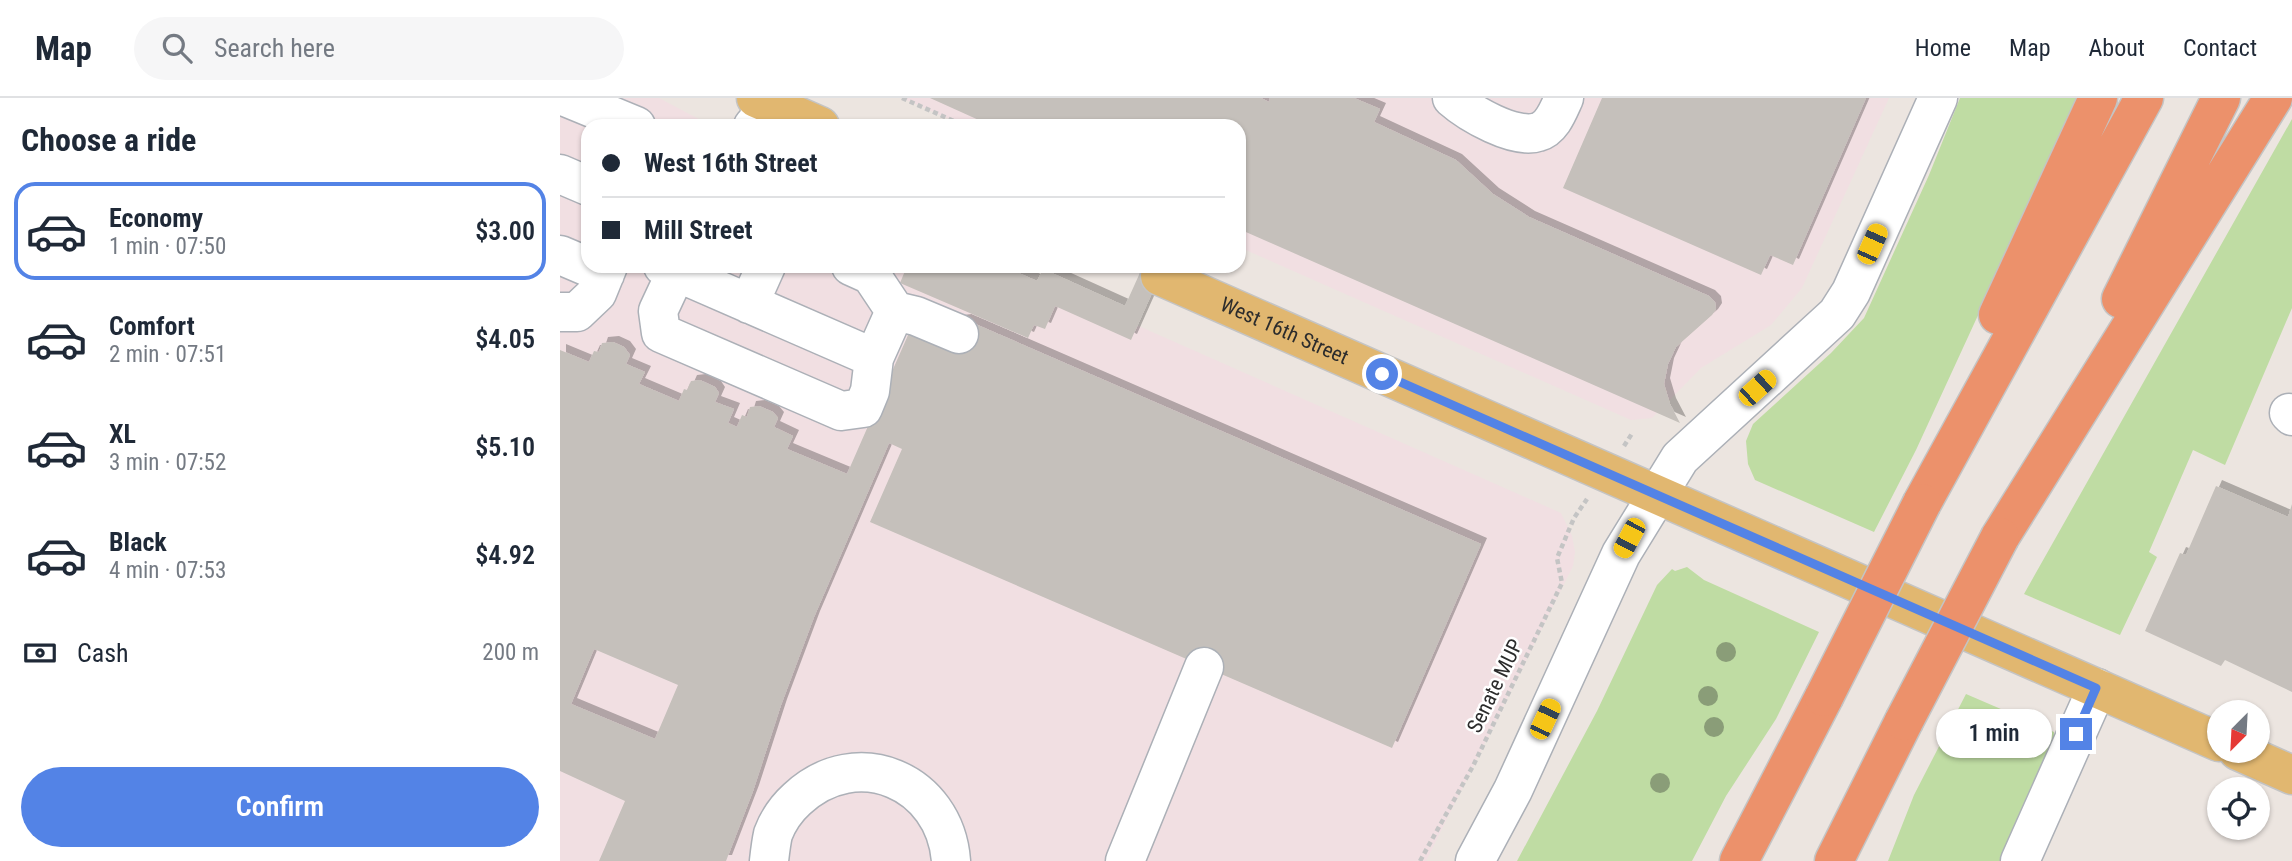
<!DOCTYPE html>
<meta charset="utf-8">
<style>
:root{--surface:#fff;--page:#f6f6f7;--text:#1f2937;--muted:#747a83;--line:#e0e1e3;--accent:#5383e6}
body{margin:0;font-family:"Roboto Condensed",sans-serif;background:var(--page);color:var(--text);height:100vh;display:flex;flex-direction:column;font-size:26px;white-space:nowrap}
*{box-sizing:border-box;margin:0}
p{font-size:23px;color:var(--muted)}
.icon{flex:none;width:38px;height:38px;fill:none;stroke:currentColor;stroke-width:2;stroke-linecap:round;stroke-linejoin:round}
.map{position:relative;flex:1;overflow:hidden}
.drawer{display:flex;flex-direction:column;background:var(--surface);width:560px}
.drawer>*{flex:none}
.guide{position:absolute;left:21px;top:21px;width:665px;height:154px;border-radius:21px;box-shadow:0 2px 5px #0004;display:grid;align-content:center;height:154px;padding:0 21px;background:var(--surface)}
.needle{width:46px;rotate:204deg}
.buttons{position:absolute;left:1647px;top:602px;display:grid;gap:14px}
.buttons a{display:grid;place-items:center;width:63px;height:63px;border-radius:50%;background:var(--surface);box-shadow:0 2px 5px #0004;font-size:35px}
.end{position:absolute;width:32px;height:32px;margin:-16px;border:9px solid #5383e6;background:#fff;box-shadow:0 0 0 4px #fff}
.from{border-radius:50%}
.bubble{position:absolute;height:49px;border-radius:24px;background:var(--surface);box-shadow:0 2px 5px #0004;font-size:23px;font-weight:600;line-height:49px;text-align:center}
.car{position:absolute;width:21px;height:42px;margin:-21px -10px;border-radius:9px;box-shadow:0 0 5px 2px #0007;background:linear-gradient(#f5c518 24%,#345 0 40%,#f5c518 0 76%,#345 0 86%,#f5c518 0)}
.guide b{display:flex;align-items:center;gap:24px;height:66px;font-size:26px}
.guide b+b{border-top:2px solid var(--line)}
.guide i{width:18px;height:18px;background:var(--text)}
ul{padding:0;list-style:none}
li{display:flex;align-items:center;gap:21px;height:98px;margin:0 14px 10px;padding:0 7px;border:4px solid transparent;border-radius:21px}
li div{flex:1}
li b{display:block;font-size:26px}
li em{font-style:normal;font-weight:600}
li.on{border-color:var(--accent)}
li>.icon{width:63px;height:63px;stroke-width:1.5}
h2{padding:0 21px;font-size:32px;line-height:84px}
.pay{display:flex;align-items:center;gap:18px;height:77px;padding:0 21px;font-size:26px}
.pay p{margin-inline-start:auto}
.primary-button{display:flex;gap:14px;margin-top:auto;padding:14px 21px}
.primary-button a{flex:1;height:80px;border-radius:42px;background:var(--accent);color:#fff;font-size:28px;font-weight:600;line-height:80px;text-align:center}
header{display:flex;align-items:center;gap:42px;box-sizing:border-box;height:98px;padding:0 35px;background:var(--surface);border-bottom:2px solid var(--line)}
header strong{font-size:33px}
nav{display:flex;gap:38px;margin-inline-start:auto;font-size:24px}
.search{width:490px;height:63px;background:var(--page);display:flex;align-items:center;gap:18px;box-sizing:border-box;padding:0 24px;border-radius:38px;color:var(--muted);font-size:26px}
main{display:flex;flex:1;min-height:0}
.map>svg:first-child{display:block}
</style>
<header>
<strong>Map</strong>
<div class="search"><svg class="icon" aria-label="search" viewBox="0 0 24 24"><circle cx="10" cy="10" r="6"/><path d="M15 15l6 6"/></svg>Search here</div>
<nav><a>Home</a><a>Map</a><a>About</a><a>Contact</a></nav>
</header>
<main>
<section class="drawer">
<h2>Choose a ride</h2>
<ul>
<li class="on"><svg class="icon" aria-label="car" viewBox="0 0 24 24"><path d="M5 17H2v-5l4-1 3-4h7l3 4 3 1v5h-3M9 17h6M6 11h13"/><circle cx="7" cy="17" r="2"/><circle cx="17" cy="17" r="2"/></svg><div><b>Economy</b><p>1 min · 07:50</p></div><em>$3.00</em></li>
<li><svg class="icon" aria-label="car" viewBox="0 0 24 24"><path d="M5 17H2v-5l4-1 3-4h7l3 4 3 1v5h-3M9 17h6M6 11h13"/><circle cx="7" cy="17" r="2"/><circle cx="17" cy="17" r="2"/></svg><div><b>Comfort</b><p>2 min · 07:51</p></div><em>$4.05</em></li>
<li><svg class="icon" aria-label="car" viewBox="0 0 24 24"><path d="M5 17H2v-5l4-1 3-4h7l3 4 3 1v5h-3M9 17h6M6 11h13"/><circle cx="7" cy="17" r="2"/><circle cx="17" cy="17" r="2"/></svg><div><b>XL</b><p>3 min · 07:52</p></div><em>$5.10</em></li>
<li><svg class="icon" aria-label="car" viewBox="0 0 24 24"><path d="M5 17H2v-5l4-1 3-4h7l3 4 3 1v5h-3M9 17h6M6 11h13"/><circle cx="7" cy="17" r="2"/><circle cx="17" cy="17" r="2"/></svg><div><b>Black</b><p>4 min · 07:53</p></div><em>$4.92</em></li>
</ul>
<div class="pay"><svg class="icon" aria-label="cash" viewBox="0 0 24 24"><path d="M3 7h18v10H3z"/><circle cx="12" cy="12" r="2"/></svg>Cash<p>200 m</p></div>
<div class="primary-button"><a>Confirm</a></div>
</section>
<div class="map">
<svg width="1732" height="763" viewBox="0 0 1732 763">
<defs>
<filter id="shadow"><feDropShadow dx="6" dy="-6" stdDeviation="0" flood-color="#0004"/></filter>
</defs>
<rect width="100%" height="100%" fill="#ece5e0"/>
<!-- medical -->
<path fill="#f1dfe2" d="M0 0H99L152 28H28V168H443L1001 415 1012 438 1015 454 1013 468 866 763H0Z
M342 0H1329L1242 190 1211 227 1141 270 1092 320 1071 322 679 149V28H405Z"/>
<!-- green -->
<path fill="#bfdca3" d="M1400 0H1518L1356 352 1314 434 1195 382 1188 366 1186 343 1193 326 1271 255 1304 220 1369 77Z
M1732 21V210L1665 367 1633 352 1589 454 1597 459 1560 537 1464 496Z
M1127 469 1144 482 1259 534 1216 621 1166 698 1132 763H957L1037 613 1097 487 1112 471 1115 473Z
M1406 596 1494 634V643L1447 763H1328L1354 697Z"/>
<!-- building -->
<path fill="#c5c0bb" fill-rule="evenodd" filter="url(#shadow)" d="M370 0H701L709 4 710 0H794L820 11 814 24 896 62 933 96 969 119 1149 198 1155 204 1156 211 1152 217 1116 249 1108 266 1104 286 1110 306 1120 325 679 131V28H432Z
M1042 0H1306L1233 167 1210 157 1201 177 1003 90Z
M347 168H443L477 183 483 171 565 208 583 168H604L571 242 495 208 485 231 474 227 468 240 340 185Z
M406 222 921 446 832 650 310 424 342 351 329 345 254 519 221 607 193 693 166 763H39L65 703 0 673V252L29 264 34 253 39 254 42 245 53 244 64 249 70 257 66 266 85 274 79 286 119 303 124 291 127 292 131 283 140 282 155 289 159 295 155 304 174 311 168 325 177 329 182 317 187 319 190 309 199 308 213 314 218 320 214 329 233 338 227 351 287 376 352 228ZM34 551 118 587 95 641 11 606Z
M1656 388 1728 419 1732 406V594L1665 562 1661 568 1585 533 1620 455 1626 457Z"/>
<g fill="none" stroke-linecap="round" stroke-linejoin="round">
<defs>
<path id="minor" d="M8 0 76 28
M892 0C909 15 955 42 978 34 992 30 998 13 1004 0
M193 28 211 7
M0 76 28 88
M0 157 45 176
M103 168 314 260
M119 168 98 213 101 235 281 313 303 310 310 293 314 260 335 213 311 177 291 168
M189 206 206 168
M335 213 356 218 399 236
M0 214H17L37 195 48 168
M1729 315 1732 318
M209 763C210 754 211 745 213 736 218 723 227 710 237 701 297 645 385 683 391 763
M565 763 644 569
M915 763 953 692 1061 456 1120 360 1277 216 1291 194 1378 0
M1460 763 1537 590"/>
<g id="major">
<path d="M196 0 260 28"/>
<path id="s1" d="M600 178 1659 644"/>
<path d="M1678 653 1732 677"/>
</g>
<path id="highway" d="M1561 201 1661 0
M1438 217 1538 0
M1362 405 1584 0
M1440 439 1713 0
M1179 763 1264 599
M1274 763 1344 623"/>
</defs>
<!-- minor casing -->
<use href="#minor" stroke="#acb0b7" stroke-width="41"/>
<!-- major casing -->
<use href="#major" stroke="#c4c4c4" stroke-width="41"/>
<!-- highway casing -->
<use href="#highway" stroke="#c4c4c4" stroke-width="41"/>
<!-- path -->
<path stroke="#c4c4c4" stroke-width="4.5" stroke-dasharray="5 3.5" stroke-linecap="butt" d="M342 0 405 28
M1064 348 1073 334
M860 763 913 668 1002 485 997 460 1014 420 1027 401"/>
<!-- minor -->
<use href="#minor" stroke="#fff" stroke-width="38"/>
<!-- major -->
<use href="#major" stroke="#e1b770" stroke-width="38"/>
<!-- highway -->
<use href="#highway" stroke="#ec916b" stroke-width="38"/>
<defs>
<path id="highway-bridge" d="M1264 599 1362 405
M1344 623 1440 439"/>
</defs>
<!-- highway-bridge casing -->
<use href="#highway-bridge" stroke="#c4c4c4" stroke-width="41" stroke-linecap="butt"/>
<!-- highway-bridge -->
<use href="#highway-bridge" stroke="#ec916b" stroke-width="38"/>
</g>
<!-- trees -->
<g fill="#8a9d78">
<circle cx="1166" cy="554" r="10"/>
<circle cx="1148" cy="598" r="10"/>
<circle cx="1154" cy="629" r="10"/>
<circle cx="1100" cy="685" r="10"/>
</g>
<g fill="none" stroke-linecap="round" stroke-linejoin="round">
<!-- route -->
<path stroke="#5383e6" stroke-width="9" d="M822 276 1536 590 1516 636"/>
</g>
<g text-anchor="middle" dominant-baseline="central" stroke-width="5" stroke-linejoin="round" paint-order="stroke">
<!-- street labels -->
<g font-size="21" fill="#2c2c2c" stroke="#fff">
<text stroke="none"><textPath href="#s1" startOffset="136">West 16th Street</textPath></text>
<text transform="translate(935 588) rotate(-64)">Senate MUP</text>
</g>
</g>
</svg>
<div class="buttons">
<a><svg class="needle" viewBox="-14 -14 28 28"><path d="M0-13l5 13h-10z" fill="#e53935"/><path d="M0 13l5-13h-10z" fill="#747a83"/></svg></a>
<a><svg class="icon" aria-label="locate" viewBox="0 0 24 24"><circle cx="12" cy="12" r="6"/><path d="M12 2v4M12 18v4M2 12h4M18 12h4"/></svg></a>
</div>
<i class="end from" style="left:822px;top:276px"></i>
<i class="end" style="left:1516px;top:636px"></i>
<div class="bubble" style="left:1376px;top:611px;width:116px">1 min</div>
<i class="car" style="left:1312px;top:146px;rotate:24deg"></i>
<i class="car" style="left:1197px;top:290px;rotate:48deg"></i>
<i class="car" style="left:1069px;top:440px;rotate:208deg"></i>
<i class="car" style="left:985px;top:621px;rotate:25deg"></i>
<div class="guide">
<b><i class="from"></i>West 16th Street</b>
<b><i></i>Mill Street</b>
</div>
</div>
</main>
